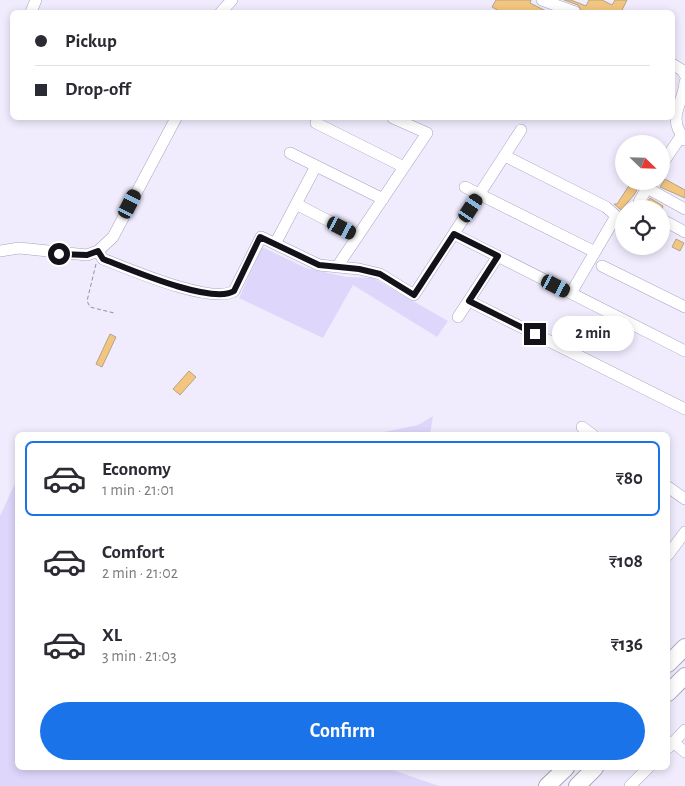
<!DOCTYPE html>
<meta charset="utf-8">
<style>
:root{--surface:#fff;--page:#f7f7f7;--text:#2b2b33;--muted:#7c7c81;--line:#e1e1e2;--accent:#1a73e8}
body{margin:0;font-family:"Alegreya Sans",sans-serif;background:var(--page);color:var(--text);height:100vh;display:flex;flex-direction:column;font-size:19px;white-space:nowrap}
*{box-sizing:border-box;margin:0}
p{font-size:16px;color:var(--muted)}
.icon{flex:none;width:28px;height:28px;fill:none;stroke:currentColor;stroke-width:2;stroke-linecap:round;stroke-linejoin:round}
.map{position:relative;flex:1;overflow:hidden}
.panel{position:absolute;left:15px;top:432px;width:655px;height:338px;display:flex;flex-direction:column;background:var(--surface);border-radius:8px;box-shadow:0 2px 8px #0003}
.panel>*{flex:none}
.hud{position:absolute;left:10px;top:10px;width:665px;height:110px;border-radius:8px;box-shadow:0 2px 8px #0003;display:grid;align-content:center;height:110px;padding:0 25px;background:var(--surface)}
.needle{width:32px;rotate:113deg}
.buttons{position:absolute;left:615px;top:135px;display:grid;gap:10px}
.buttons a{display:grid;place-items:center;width:55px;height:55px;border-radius:50%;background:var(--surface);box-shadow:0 2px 8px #0003;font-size:25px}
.end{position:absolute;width:22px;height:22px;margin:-11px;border:6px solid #13111a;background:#fff;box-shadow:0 0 0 2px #fff}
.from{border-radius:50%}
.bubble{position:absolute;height:35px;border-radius:18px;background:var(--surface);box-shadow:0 2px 8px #0003;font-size:16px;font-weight:700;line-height:35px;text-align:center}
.car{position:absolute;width:15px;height:30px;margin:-15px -8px;border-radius:6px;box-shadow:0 0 4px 1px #0007;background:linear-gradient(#222 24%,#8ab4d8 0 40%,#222 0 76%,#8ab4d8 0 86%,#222 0)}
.hud b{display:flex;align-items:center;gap:18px;height:48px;font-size:19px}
.hud b+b{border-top:1px solid var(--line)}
.hud i{width:12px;height:12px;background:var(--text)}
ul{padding:9px 0 0;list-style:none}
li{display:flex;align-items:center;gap:15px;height:75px;margin:0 10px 8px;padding:0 15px;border:2px solid transparent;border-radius:8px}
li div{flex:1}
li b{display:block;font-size:19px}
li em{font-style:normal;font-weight:700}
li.selected{border-color:var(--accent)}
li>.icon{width:45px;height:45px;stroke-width:1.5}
.action{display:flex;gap:10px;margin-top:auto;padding:10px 25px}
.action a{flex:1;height:58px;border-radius:30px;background:var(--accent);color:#fff;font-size:20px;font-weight:700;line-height:58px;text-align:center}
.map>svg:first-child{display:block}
</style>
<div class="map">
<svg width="685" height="786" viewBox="0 0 685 786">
<rect width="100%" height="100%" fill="#f0ecfe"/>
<!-- green -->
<path fill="#dfd7fb" d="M262 247 306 268 346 277 373 278 448 321 437 337 353 285 323 338 239 298Z
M433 416 430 435H370L418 425Z
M17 479 18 768H387L439 786H0V516Z"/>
<!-- building -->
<path fill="#f3c680" stroke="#b3a38a" d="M496 0H531L530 3 548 12H501L492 7Z
M564 0H571L586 6 589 0H602L612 5 615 0H627L621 12H582L578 5Z
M665 179 685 190V198L660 187Z
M632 181H642L634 195 621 210 614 204H617Z
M650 198 663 206 662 209H651L652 207 647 202Z
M676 239 684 243 680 251 672 247Z
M110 334 116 337 102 367 96 364Z
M189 371 196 377 180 395 173 389Z"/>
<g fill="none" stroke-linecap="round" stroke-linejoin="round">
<defs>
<path id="minor" d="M542 0 575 12
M31 12 36 0
M221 12 232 0
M672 64 682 70 685 75
M685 82C683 106 666 116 685 140
M316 123 404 167
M290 153 383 199
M505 156 606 207 616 216 571 293
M661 166 681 136
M465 187 595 252
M647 188 685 209
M296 204 358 236
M642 209 639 202 651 181
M661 219 685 232
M454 234 685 351
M275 244 316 166
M0 251 19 248 87 255 98 251 113 237 176 118
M98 251 103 259C129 269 212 305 234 291L261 237 319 265 359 269 380 274 414 295 521 130
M602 266 685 307
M337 267 427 133 393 118
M469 301 685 409
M458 317 498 256
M582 427 593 435
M668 487 685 499
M668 555 685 532
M673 742 685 752
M668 748 685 730
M630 786 648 768"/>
<path id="highway" d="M668 664 685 647
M668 693 685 676
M547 786 566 768
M577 786 595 768"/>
</defs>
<!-- minor casing -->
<use href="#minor" stroke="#a8a2bd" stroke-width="12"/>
<!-- highway casing -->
<use href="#highway" stroke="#a8a2bd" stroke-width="18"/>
<!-- path -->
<path stroke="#94919f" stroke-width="1" stroke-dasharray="4 2.5" stroke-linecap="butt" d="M96 264 87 301 90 307 114 313"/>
<!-- minor -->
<use href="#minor" stroke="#fff" stroke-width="11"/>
<!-- highway -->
<use href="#highway" stroke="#fff" stroke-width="16"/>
</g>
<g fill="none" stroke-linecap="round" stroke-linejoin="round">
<!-- route -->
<path stroke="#13111a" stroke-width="6" d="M59 254 87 255 98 251 103 259C129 269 212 305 234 291L260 237 319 265 359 269 380 274 414 295 454 234 498 256 469 301 535 334"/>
</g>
</svg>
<div class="buttons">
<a><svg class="needle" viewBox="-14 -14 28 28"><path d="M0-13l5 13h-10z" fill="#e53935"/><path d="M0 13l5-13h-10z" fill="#7c7c81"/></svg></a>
<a><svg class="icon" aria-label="locate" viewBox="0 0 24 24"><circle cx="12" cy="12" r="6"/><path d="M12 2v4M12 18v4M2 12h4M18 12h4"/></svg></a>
</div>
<i class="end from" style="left:59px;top:254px"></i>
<i class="end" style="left:535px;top:334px"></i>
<div class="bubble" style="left:552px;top:316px;width:82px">2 min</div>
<i class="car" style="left:130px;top:204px;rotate:27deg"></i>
<i class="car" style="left:471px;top:208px;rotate:33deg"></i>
<i class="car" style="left:342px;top:228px;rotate:117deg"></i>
<i class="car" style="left:556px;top:286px;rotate:117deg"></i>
<div class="hud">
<b><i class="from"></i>Pickup</b>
<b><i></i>Drop-off</b>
</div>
<section class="panel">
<ul>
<li class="selected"><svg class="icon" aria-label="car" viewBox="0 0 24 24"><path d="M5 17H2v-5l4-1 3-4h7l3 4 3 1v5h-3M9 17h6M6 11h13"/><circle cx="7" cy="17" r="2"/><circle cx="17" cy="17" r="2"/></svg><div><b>Economy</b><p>1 min · 21:01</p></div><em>₹80</em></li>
<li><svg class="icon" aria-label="car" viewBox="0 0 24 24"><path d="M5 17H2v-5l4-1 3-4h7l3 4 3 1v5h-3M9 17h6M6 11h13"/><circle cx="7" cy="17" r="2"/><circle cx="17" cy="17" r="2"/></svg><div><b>Comfort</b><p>2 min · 21:02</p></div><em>₹108</em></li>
<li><svg class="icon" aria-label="car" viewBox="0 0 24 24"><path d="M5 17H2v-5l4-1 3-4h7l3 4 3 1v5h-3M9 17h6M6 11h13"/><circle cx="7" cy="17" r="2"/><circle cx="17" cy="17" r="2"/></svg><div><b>XL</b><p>3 min · 21:03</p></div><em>₹136</em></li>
</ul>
<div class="action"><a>Confirm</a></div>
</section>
</div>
